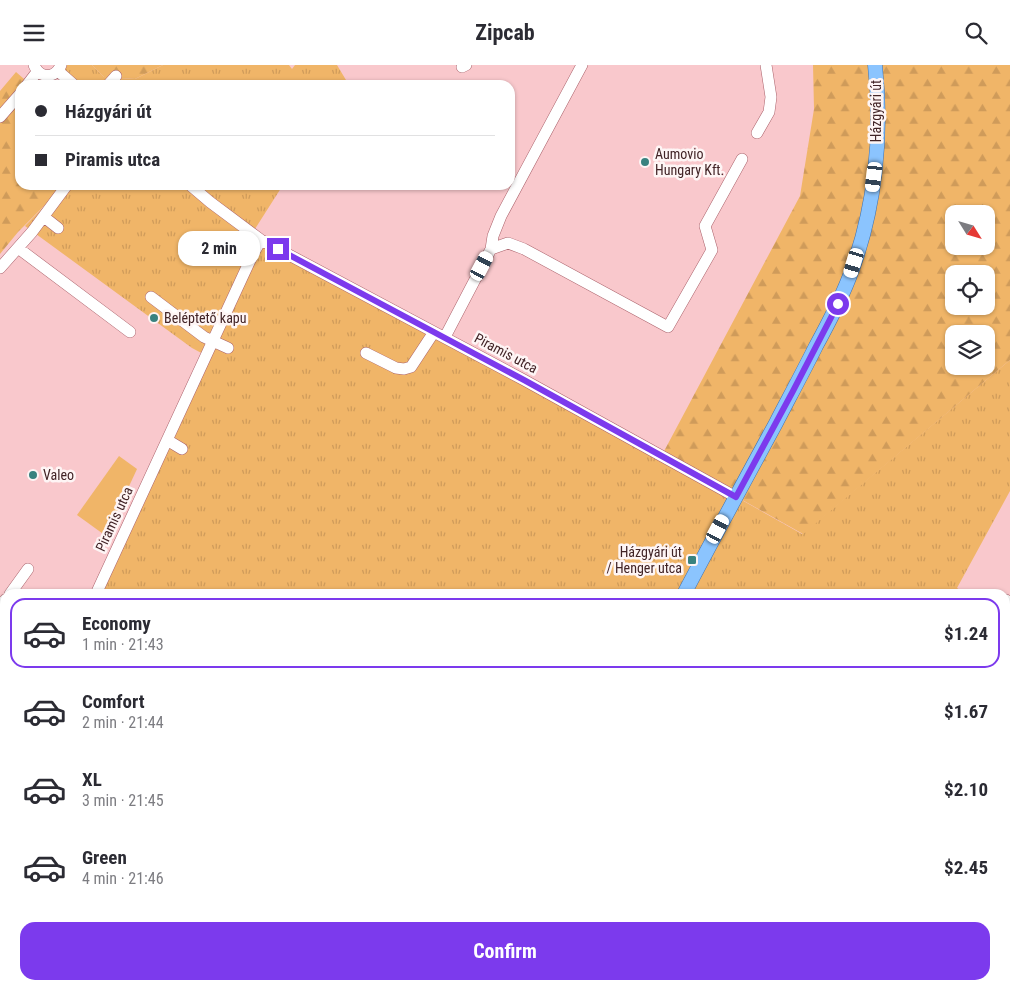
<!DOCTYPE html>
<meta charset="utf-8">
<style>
:root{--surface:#fff;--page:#f7f7f7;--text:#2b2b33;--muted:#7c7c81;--line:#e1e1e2;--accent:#7c3aed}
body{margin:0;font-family:"Roboto Condensed",sans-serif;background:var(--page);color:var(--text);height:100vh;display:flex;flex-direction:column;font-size:19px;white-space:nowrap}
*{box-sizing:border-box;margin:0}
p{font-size:16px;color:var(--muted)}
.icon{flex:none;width:28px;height:28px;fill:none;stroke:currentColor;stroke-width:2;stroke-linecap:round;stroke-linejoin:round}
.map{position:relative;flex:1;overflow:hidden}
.sheet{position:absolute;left:0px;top:524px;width:1010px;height:401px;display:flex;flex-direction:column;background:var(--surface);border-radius:15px 15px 0 0;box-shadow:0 1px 4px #0004}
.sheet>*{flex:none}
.banner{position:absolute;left:15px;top:15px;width:500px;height:110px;border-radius:15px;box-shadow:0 1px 4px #0004;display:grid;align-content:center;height:110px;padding:0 20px;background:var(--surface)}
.needle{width:32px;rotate:127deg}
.tools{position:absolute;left:945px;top:140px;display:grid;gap:10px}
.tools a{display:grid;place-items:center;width:50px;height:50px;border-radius:10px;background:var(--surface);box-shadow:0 1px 4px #0004;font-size:25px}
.end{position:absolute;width:22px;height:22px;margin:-11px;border:6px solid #7c3aed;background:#fff;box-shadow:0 0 0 2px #fff}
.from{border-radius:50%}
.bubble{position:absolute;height:35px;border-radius:15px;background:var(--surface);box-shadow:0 1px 4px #0004;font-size:16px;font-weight:700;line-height:35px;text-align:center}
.car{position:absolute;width:15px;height:30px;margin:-15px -8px;border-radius:6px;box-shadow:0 0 4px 1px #0007;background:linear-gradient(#fff 24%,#345 0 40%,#fff 0 76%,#345 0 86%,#fff 0)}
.banner b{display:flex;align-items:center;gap:18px;height:48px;font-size:19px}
.banner b+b{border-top:1px solid var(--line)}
.banner i{width:12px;height:12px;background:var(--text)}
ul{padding:9px 0 0;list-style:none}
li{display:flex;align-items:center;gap:15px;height:70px;margin:0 10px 8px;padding:0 10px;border:2px solid transparent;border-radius:15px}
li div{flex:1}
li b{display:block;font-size:19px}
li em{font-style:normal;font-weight:700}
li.active{border-color:var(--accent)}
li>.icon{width:45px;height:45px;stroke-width:1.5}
.button{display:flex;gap:10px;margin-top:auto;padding:10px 20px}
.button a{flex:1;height:58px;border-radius:15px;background:var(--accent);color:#fff;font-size:20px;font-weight:700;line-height:58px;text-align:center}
header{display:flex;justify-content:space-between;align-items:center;height:65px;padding:0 20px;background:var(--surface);font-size:22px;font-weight:700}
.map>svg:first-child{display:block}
</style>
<header><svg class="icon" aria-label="menu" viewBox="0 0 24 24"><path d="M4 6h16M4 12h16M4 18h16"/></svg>Zipcab<svg class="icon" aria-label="search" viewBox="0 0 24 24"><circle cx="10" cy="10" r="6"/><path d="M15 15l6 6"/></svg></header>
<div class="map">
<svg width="1010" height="924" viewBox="0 0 1010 924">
<defs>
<pattern id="grass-tufts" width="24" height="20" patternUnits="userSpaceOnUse" patternTransform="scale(1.25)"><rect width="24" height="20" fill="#f0b568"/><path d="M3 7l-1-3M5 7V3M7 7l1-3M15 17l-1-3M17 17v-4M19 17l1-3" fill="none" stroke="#cf9b5a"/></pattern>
<pattern id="forest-firs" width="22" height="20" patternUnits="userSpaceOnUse" patternTransform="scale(1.25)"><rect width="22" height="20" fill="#f0b568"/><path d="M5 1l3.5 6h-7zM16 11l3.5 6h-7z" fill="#cf9b5a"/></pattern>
</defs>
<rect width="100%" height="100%" fill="#f9c8cc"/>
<!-- grass -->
<path fill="url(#grass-tufts)" d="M66 0H92L104 12 135 14 163 0H289L292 4 295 0H337L346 15 343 20H62Z
M65 120H283L253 167 662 390 802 469 1010 295V426L957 523 966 529H97L207 291 192 283 25 161Z
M5 694V920H203L201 924H0V699Z"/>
<!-- forest -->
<path fill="url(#forest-firs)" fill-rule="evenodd" d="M92 0H163L135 14 104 12Z
M813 0H1010V295L803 469 662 390 800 131 814 44ZM954 149H986V181H954ZM954 209H986V241H954ZM954 269H986V301H954Z
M16 7 31 20H20V120H65L18 167 0 189V26Z
M912 920H997L1000 924H914Z"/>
<!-- green -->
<path fill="#f0b568" d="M119 391 137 404 106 471 77 450Z"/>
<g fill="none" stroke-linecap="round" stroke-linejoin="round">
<defs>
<path id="minor" d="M34 0C40 14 55 14 61 0
M462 2 466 0
M58 6 74 20
M27 20 37 7
M108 20 116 11
M0 52 20 29
M757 68 769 47 771 32 766 0
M190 120 210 137 261 175 524 315 736 432
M44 152 58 163
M18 183 130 267
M491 184 493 171 501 151 582 0
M0 203 32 167 67 120
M151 232 204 272 228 283
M445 272 491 184 508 178 524 184 668 262 712 185 705 161 742 94
M366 288 396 303 404 304 411 302 434 267
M167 375 182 384
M10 529 28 504
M96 529 253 189 261 175
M0 542 5 535
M1005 551 1007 547 1006 535
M0 586 5 590
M0 609 5 612
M1005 674 1010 669
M0 697 5 692
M1005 797 1010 795
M574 920 576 924
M755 920 759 924
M209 924 211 920
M713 924 718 920"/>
<path id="major" d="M684 529C714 472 745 415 776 358 789 333 803 307 816 281 828 259 840 236 849 213 875 146 883 71 875 0
M470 924 473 920"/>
</defs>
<!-- minor casing -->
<use href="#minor" stroke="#ab626b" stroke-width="12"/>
<!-- major casing -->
<use href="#major" stroke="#3e72b2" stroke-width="15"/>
<!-- minor -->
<use href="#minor" stroke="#fff" stroke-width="11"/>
<!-- major -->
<use href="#major" stroke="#8bc4fe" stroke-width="14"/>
</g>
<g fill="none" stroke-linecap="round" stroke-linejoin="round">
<!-- route -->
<path stroke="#7c3aed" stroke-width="6" d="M278 184 524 315 736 432 793 326 838 239"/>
</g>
<!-- markers -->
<g fill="#39827f" stroke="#fef5f5" stroke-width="2">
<circle cx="645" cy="97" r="5"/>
<circle cx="154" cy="253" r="5"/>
<circle cx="33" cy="410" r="5"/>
<rect x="687" y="490" width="10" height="10" rx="2.5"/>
</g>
<g text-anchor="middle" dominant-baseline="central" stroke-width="5" stroke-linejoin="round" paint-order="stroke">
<!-- street labels -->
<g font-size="14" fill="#412326" stroke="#fef5f5">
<text transform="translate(876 46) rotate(-90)">Házgyári út</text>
<text transform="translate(506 288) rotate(28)">Piramis utca</text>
<text transform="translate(114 454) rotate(-65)">Piramis utca</text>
</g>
<!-- poi labels -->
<g font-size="14" fill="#412326" stroke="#fef5f5" text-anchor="start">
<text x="655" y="89">Aumovio<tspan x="655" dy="16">Hungary Kft.</tspan></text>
<text x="164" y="253">Beléptető kapu</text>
<text x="43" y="410">Valeo</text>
<text x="682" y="487" text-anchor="end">Házgyári út<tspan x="682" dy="16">/ Henger utca</tspan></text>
</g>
</g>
</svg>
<div class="tools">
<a><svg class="needle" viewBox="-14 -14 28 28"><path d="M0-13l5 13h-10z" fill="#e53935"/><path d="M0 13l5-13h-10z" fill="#7c7c81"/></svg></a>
<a><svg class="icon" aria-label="locate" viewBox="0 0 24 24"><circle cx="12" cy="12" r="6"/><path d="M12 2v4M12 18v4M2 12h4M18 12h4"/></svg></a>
<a><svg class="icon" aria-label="layers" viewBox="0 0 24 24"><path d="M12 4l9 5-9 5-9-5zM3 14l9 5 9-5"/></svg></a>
</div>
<i class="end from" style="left:838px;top:239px"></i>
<i class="end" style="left:278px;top:184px"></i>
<div class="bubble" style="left:178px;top:166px;width:82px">2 min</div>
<i class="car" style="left:874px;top:112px;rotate:187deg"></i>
<i class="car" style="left:854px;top:198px;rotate:197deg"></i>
<i class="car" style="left:482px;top:201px;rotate:28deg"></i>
<i class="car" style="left:718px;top:464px;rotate:28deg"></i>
<div class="banner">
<b><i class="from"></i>Házgyári út</b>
<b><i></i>Piramis utca</b>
</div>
<section class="sheet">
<ul>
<li class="active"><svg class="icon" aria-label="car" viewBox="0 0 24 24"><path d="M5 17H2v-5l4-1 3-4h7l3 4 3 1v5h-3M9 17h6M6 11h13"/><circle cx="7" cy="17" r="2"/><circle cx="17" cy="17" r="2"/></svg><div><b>Economy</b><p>1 min · 21:43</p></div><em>$1.24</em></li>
<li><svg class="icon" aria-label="car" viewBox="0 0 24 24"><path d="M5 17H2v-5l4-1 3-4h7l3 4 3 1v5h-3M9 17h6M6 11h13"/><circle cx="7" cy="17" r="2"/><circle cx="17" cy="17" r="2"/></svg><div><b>Comfort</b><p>2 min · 21:44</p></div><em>$1.67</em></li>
<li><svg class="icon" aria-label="car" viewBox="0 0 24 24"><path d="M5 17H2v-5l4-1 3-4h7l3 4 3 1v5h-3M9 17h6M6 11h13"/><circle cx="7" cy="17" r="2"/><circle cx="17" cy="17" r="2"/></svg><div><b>XL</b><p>3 min · 21:45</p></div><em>$2.10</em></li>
<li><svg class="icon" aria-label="car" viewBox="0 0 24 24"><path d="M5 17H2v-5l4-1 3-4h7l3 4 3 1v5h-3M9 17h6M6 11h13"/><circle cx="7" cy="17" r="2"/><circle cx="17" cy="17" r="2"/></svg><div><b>Green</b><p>4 min · 21:46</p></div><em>$2.45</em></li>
</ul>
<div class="button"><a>Confirm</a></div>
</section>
</div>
